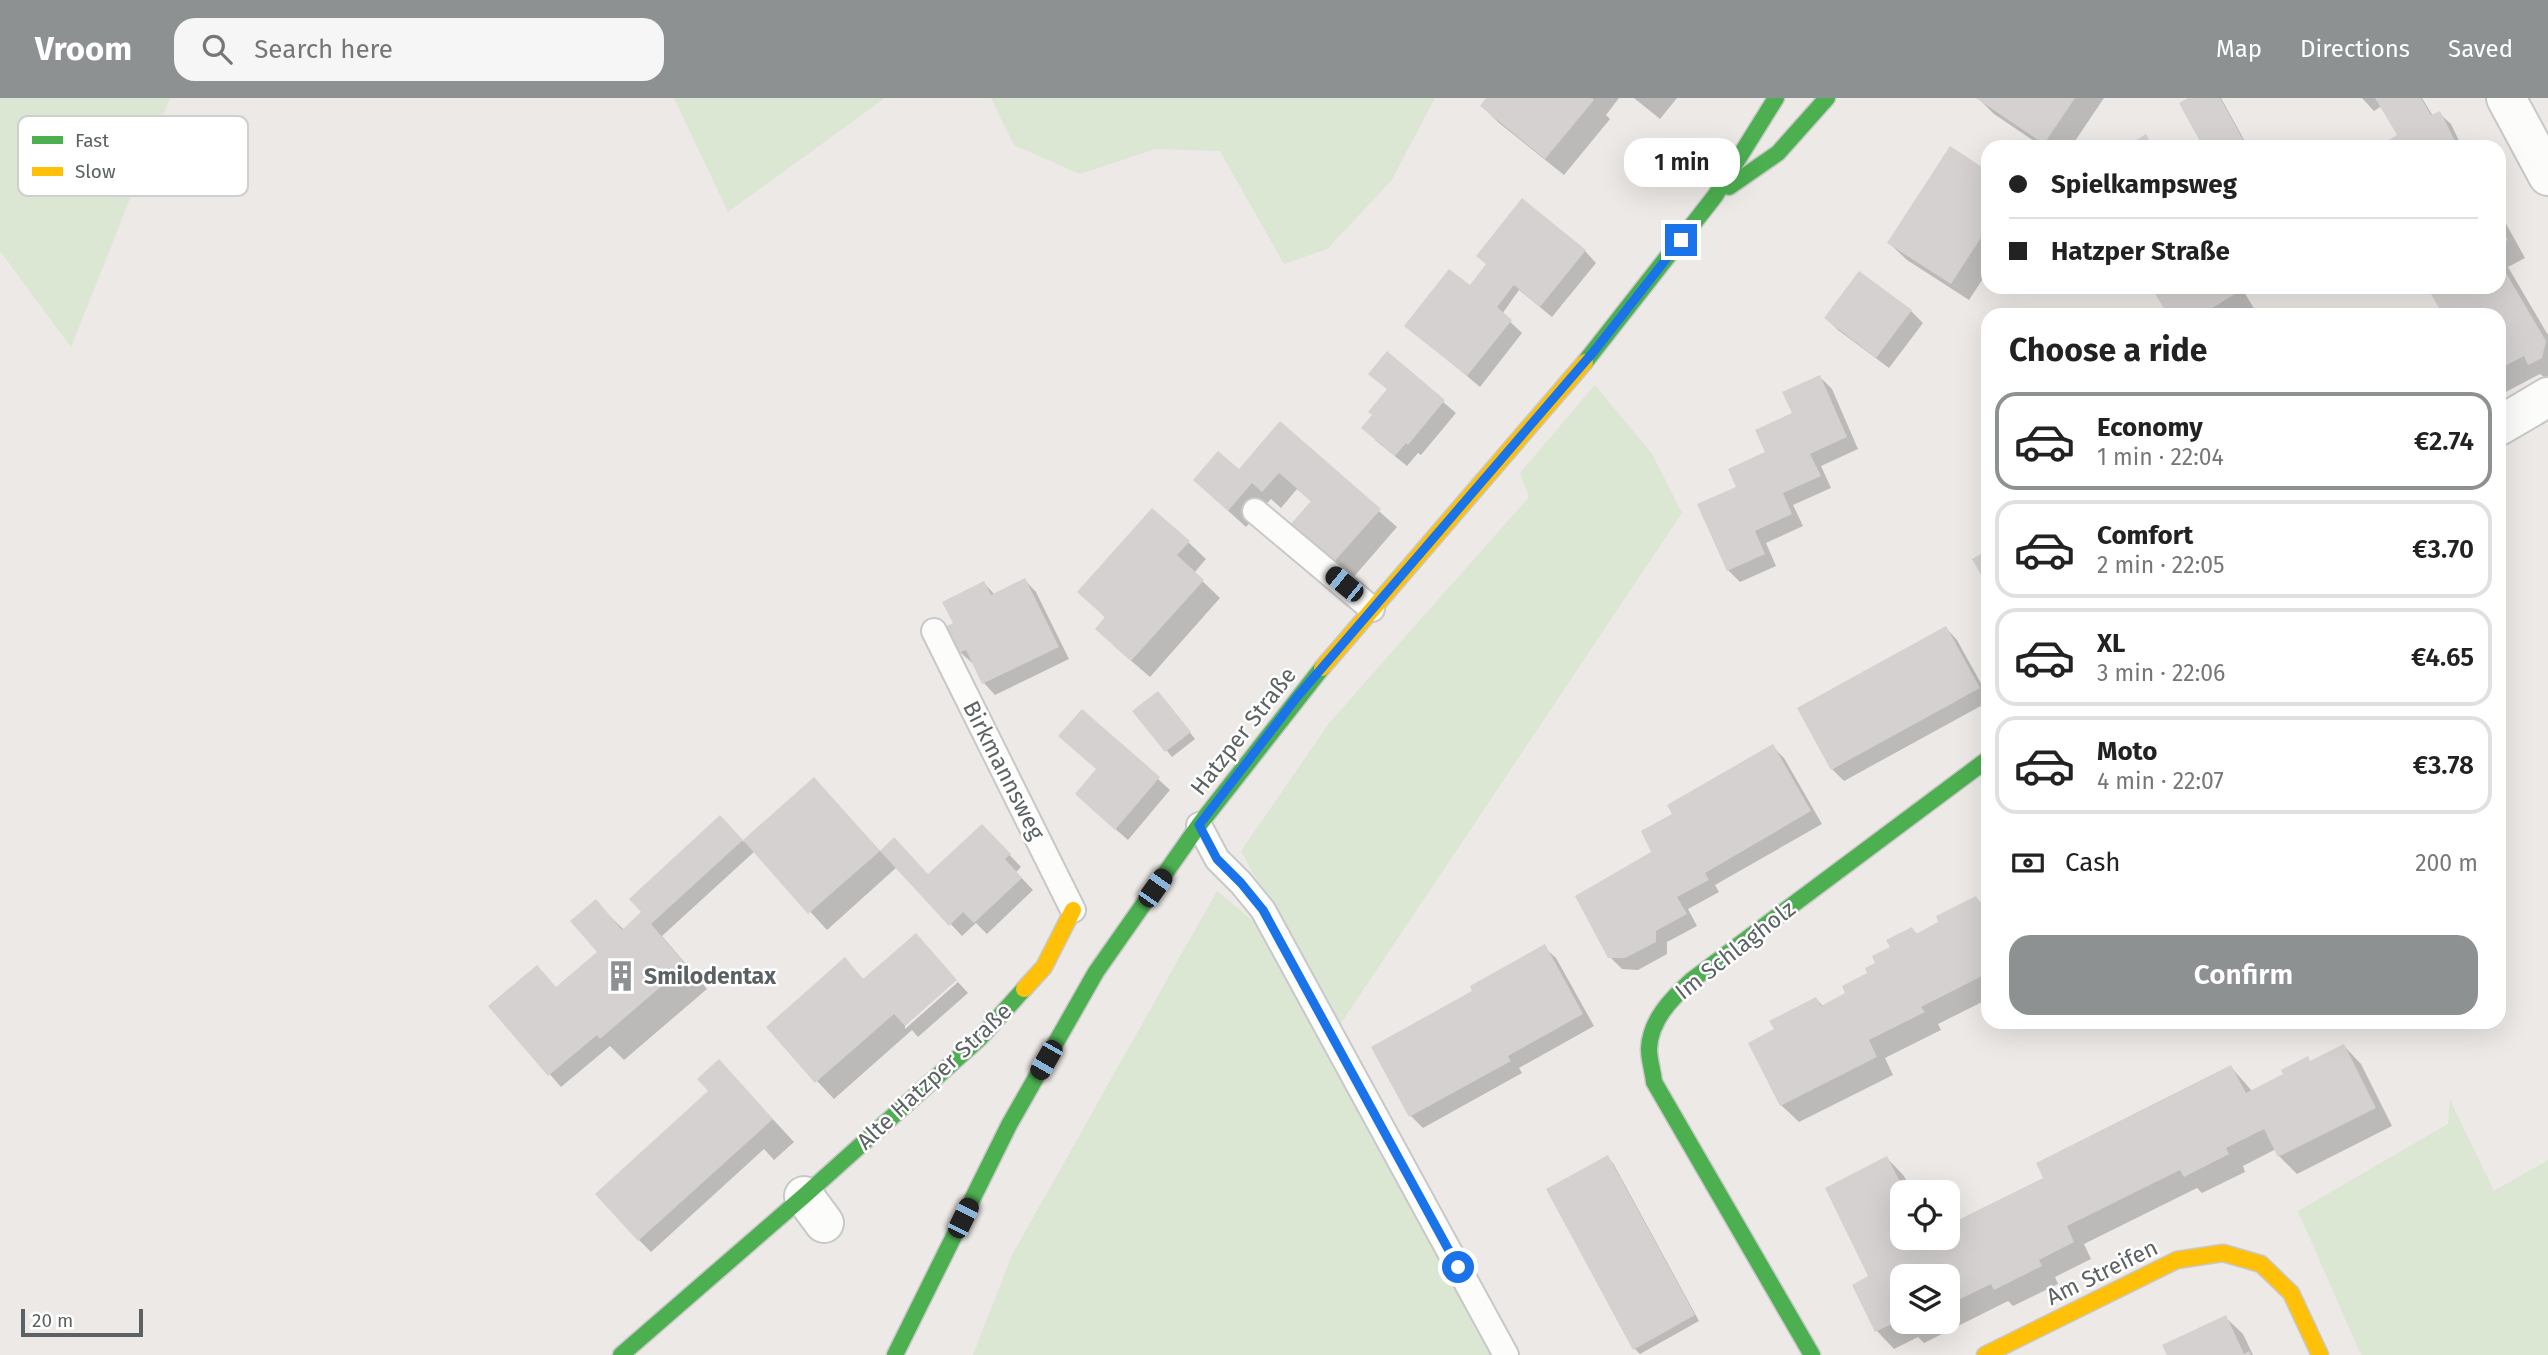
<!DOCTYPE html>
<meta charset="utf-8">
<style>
:root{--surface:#fff;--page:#f6f6f6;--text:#222;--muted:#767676;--line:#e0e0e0;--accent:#8e9192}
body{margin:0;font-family:"Fira Sans",sans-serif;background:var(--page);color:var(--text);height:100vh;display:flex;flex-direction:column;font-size:26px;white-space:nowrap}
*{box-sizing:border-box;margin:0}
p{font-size:23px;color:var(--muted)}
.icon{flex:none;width:38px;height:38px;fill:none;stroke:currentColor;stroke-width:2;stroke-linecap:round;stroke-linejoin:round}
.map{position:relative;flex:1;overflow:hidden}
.side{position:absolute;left:1981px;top:210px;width:525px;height:721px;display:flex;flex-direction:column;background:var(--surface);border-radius:21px;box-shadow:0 7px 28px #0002}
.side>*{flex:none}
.banner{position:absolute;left:1981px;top:42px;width:525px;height:154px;border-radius:21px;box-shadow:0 7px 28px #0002;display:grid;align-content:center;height:154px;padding:0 28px;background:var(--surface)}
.fabs{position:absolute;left:1890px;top:1082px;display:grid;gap:14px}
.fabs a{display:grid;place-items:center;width:70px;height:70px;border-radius:14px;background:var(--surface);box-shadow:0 7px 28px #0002;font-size:35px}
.scale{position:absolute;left:21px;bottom:18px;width:122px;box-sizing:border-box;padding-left:7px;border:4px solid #5c6264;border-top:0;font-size:19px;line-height:24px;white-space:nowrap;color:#5c6264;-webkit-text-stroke:5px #fff;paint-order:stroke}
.end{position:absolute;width:32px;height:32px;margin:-16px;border:9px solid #1a73e8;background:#fff;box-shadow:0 0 0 4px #fff}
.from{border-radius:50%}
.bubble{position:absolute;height:49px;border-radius:21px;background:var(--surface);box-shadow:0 7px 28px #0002;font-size:23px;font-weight:600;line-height:49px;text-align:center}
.car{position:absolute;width:21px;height:42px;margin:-21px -10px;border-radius:9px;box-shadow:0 0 5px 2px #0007;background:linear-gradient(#222 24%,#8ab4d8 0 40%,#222 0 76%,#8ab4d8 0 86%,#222 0)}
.banner b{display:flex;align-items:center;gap:24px;height:66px;font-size:26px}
.banner b+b{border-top:2px solid var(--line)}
.banner i{width:18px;height:18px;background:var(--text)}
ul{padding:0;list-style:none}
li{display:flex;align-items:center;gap:21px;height:98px;margin:0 14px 10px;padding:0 14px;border:4px solid var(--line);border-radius:21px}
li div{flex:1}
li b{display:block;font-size:26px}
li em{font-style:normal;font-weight:600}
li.selected{border-color:var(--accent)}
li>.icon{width:63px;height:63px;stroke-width:1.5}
h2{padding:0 28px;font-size:32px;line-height:84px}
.pay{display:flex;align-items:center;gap:18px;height:77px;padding:0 28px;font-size:26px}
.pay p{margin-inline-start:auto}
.button{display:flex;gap:14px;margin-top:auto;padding:14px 28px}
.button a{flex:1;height:80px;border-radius:21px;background:var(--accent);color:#fff;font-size:28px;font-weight:600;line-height:80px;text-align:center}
header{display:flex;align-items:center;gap:42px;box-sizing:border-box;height:98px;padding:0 35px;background:var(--accent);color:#fff}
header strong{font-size:33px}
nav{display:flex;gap:38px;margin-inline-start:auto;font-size:24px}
.search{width:490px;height:63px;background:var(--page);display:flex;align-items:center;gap:18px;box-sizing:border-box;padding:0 24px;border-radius:21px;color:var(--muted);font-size:26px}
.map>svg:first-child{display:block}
</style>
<header>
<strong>Vroom</strong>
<div class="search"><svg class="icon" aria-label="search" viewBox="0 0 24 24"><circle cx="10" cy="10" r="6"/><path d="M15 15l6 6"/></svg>Search here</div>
<nav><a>Map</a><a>Directions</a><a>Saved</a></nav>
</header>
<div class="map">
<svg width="2548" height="1257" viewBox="0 0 2548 1257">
<rect width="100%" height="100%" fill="#ece9e6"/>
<!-- green -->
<path fill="#dbe6d3" d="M0 0H170L71 249 0 153Z
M674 0H885L728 114Z
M991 0H1435L1391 83 1327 151 1284 166 1220 53 1155 51 1080 76 1014 47Z
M1595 287 1652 356 1682 415 1337 931 1241 753 1330 624 1529 399 1520 375Z
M1217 793 1253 823 1495 1257H973L1012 1157Z
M2450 1002 2494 1093 2548 1062V1257H2361L2298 1113 2448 1026Z"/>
<!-- shadow -->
<path fill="#0003" fill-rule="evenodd" d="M1488 0H1619L1606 17 1610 21 1564 77 1499 25 1482 8Z
M1634 0H1677L1660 21Z
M1978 0H2104L2071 49H2043L1994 16Z
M2192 0H2221L2248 49H2205Z
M2362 0H2422L2433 18 2439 15 2451 26 2462 49H2380L2400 38 2382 8 2374 13Z
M1988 75V173L1969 202 1907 162 1889 145Z
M2499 113 2525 160 2508 169 2548 237V282L2540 276 2500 297 2499 217H2445L2429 189H2499Z
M1585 153 1596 165 1552 219 1519 192 1502 216 1522 235 1480 289 1406 227 1476 195 1488 167Z
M2153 189H2241L2255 212 2247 217H2170Z
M1911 213 1923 225 1889 270 1838 232 1826 220Z
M1387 256 1456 315 1421 357 1418 355 1407 368 1375 342 1374 317 1388 292 1371 276Z
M1820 279 1832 291 1858 351 1821 368 1831 390 1793 407 1803 428 1766 445 1776 468 1740 484 1728 472 1738 390 1767 355Z
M1280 326 1397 429 1351 482 1309 445 1312 404 1297 391 1281 410 1271 401 1246 429 1213 399 1239 374Z
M1188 444 1206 461 1194 475 1220 500 1150 579 1114 548 1106 520 1079 494Z
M1025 482 1036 494 1069 561 995 597 984 585 974 565H972L960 554 955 526 984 485 995 497Z
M1946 530 1957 542 1988 598V604L1844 683 1832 671 1799 611Z
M1163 600 1195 641 1172 659 1135 613Z
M1772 648 1784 660 1822 726 1715 787 1719 794 1688 811 1697 828 1667 844V856L1638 872 1622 871 1610 859 1654 754Z
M814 681 881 754 894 741 928 778 982 728 1021 769 1016 774 1033 792 987 836 976 825 962 838 897 769 827 832 755 753 662 838 707 891 624 962 610 948 561 989 491 909 557 891 599 854 596 804 624 832 732 731 744 744Z
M1158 681 1170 692 1128 742 1089 708Z
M1976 800 1982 806 1988 803V901L1938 926 1941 932 1885 960 1893 977 1799 1024 1781 1007 1777 932 1816 901 1823 908 1847 896 1912 831 1918 837 1940 825Z
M1544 849 1556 860 1594 928 1519 970 1522 975 1423 1030 1411 1018 1474 894Z
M845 862 905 926V931L958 884 968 895 918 939 912 932 834 1001 817 983Z
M2344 948 2361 966 2392 1028 2297 1076 2279 1058 2276 1051 2243 1068 2245 1074 2202 1095 2197 1090 2084 1146 2091 1161 2055 1179 2058 1186 2013 1208 2008 1203 1924 1245 1918 1239 1894 1251 1877 1233 1871 1179 1887 1060 1904 1078 1912 1094H1902V1139H1948V1128L2046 1080 2231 969 2252 993ZM1902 1178H1948V1223H1902Z
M719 963 794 1044 774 1062 764 1051 651 1154 639 1142 708 996Z
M1608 1060 1613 1065 1699 1223 1640 1256 1634 1250Z
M2225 1219 2243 1236 2253 1257H2169Z"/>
<!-- building -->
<path fill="#d4d1d0" d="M1486 0H1592L1594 2 1545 61 1480 8Z
M1976 0H2075L2044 46Z
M2188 0H2220L2247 49H2203L2179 5Z
M2375 0H2421L2431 17 2440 13 2458 49H2377L2397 37Z
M2146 36 2153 49H2125Z
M1950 48 1988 73V129L1951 186 1887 145Z
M1522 100 1586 152 1540 209 1514 187 1497 209 1512 222 1467 278 1404 228 1449 171 1470 187 1486 166 1476 158Z
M2499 126 2508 142 2499 147Z
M2499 163 2546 243 2542 260 2528 267 2524 258 2499 271V217H2443L2427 189H2499Z
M1859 173 1912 212 1876 260 1824 220Z
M2151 189H2235L2238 194 2201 217H2168Z
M1387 253 1445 302 1408 347 1406 345 1395 358 1361 330 1372 317 1368 314 1387 291 1368 276Z
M1820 277 1847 339 1810 356 1821 378 1783 395 1792 416 1755 433 1765 456 1727 473 1697 406 1736 389 1728 371 1765 354 1755 332 1792 315 1782 294Z
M1280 323 1381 411 1333 465 1290 427 1311 403 1279 375 1262 394 1252 385 1228 413 1193 382 1218 353 1239 371Z
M1152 410 1190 443 1177 457 1204 482 1131 563 1095 531 1105 519 1077 494Z
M1988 452V489L1972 461Z
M1025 480 1059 549 982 586 966 552 958 555 945 529 953 525 942 504 984 483 991 497Z
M1946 528 1980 590 1831 672 1797 610Z
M1158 593 1191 634 1165 654 1132 613Z
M1082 611 1160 679 1115 732 1075 696 1096 671 1058 638Z
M1773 646 1811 713 1705 775 1709 782 1677 799 1687 816 1656 833V844L1625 860H1608L1575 798 1651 754 1641 733 1672 716 1667 707Z
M814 679 880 753 808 816 743 742 651 826 686 867 600 941 597 937 548 978 488 908 537 867 556 889 597 854 570 823 596 801 622 832 641 814 629 801 720 717 743 742Z
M982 726 1011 756 1005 761 1022 780 974 825 963 814 949 828 880 753 894 739 928 776Z
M1976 798 1980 805 1988 801V875L1921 909 1925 914 1869 942 1877 959 1780 1008 1748 945 1774 931 1769 923 1816 899 1821 908 1845 895 1842 888 1867 875 1865 870 1875 865 1872 858 1890 849 1886 842 1912 829 1916 836 1938 824 1936 818Z
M916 835 957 882 905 928 894 916 815 985 766 929 845 859 863 881Z
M1545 846 1583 916 1508 958 1511 963 1409 1019 1371 949 1472 893 1470 888Z
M2344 946 2376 1010 2278 1059 2264 1031 2226 1050 2229 1056 2184 1079 2180 1072 2067 1128 2074 1144 2039 1162 2042 1168 1994 1192 1991 1186 1948 1207V1178H1902V1221L1875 1234 1852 1187 1868 1178 1825 1090 1887 1058 1905 1094H1902V1139H1948V1127L2043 1080 2036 1065 2231 967 2246 995 2283 976 2281 972 2308 958 2310 963Z
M719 961 773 1021 638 1143 595 1096 708 993 697 981Z
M1608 1057 1695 1217 1633 1252 1546 1091Z
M2226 1217 2244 1256 2249 1253 2251 1257H2167L2162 1247Z"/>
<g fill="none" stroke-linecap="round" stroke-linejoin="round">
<defs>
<path id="lane" d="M1255 413 1372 511
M934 533 1073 812
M1199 727 1217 761 1241 785 1263 812 1506 1257"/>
<path id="street" d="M2506 0 2548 78
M2499 328 2548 299
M804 1098 824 1125"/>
<path id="fast" d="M1729 89 1778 55 1827 0
M1585 264 1715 98 1776 0
M621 1257 804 1098 980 940 1024 891
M895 1257 1009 1027 1096 874 1199 727 1322 570
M1812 1257 1654 984C1653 973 1649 962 1649 951 1650 922 1672 900 1692 882L1988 661"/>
<path id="slow" d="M1322 570 1585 264
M1024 891 1044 869 1073 812
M1985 1257 2177 1162 2223 1155 2261 1166 2291 1195 2320 1257"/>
</defs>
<!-- lane casing -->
<use href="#lane" stroke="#c8c8c8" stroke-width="28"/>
<!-- street casing -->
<use href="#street" stroke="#c8c8c8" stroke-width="42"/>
<!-- fast casing -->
<use href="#fast" stroke="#c8c8c8" stroke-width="19"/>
<!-- slow casing -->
<use href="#slow" stroke="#c8c8c8" stroke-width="19"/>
<!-- lane -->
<use href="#lane" stroke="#fcfcfb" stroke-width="24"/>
<!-- street -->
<use href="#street" stroke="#fcfcfb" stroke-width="38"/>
<!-- fast -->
<use href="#fast" stroke="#4caf50" stroke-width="16"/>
<!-- slow -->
<use href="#slow" stroke="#ffc107" stroke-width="16"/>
</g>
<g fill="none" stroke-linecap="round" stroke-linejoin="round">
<!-- route -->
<path stroke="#1a73e8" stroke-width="9" d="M1458 1169 1263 812 1241 785 1217 761 1199 727 1297 599 1595 252 1681 142"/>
</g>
<!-- icons -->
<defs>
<symbol id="building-bare" viewBox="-9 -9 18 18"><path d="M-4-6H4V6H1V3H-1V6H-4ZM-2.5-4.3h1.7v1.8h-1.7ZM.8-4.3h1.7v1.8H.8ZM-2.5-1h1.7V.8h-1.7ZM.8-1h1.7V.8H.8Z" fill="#8e9192" stroke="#fff" stroke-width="2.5" paint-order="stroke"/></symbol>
</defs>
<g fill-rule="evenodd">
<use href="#building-bare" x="599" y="856" width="44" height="44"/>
</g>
<g text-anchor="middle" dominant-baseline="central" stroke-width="5" stroke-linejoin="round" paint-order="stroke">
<!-- street labels -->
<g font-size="23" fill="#5c6264" stroke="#fff">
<text transform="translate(1243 633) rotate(-52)">Hatzper Straße</text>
<text transform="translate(1004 672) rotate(63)">Birkmannsweg</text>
<text transform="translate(1735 852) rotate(-38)">Im Schlagholz</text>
<text transform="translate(934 978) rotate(-43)">Alte Hatzper Straße</text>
<text transform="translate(2102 1174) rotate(-26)">Am Streifen</text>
</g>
<!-- poi labels -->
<g font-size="23" font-weight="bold" fill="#5c6264" stroke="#fff" text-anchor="start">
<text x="644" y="878">Smilodentax</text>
</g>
</g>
<!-- legend -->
<rect x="18" y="18" width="230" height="80" rx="10" fill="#fff" stroke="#ced0d0" stroke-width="2"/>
<rect x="32" y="38" width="31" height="8" fill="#4caf50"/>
<rect x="32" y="69" width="31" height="9" fill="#ffc107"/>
<g font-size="19" fill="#5c6264">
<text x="75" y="49">Fast</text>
<text x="75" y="80">Slow</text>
</g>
</svg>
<div class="fabs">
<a><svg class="icon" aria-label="locate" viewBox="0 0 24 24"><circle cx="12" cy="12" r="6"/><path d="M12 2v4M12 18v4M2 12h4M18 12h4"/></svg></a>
<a><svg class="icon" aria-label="layers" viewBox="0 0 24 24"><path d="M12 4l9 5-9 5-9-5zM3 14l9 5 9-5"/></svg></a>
</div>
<div class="scale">20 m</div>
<i class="end from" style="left:1458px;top:1169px"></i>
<i class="end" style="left:1681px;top:142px"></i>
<div class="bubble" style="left:1624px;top:40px;width:116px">1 min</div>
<i class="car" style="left:1344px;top:486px;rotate:309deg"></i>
<i class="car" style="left:1155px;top:790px;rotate:35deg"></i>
<i class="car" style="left:1046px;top:962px;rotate:210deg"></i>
<i class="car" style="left:963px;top:1120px;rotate:26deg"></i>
<div class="banner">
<b><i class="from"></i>Spielkampsweg</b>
<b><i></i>Hatzper Straße</b>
</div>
<section class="side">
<h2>Choose a ride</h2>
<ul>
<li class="selected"><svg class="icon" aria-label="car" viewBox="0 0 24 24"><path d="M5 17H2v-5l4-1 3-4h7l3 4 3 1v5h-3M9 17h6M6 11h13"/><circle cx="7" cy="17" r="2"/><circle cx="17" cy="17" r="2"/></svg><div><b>Economy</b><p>1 min · 22:04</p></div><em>€2.74</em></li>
<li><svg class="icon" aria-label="car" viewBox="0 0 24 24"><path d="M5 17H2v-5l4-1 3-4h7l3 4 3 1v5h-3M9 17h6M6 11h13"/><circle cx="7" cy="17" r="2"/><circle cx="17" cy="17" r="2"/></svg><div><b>Comfort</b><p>2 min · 22:05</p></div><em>€3.70</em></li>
<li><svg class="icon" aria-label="car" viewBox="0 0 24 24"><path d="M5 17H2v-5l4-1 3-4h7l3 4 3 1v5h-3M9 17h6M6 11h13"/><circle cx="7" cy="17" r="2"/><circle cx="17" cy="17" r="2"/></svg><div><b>XL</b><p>3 min · 22:06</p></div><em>€4.65</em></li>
<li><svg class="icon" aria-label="car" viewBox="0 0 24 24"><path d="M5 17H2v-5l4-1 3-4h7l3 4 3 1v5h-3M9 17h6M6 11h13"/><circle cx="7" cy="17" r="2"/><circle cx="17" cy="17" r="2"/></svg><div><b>Moto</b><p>4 min · 22:07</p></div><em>€3.78</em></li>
</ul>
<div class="pay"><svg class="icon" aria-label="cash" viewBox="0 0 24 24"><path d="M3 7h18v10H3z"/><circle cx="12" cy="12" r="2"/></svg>Cash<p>200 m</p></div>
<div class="button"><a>Confirm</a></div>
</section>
</div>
